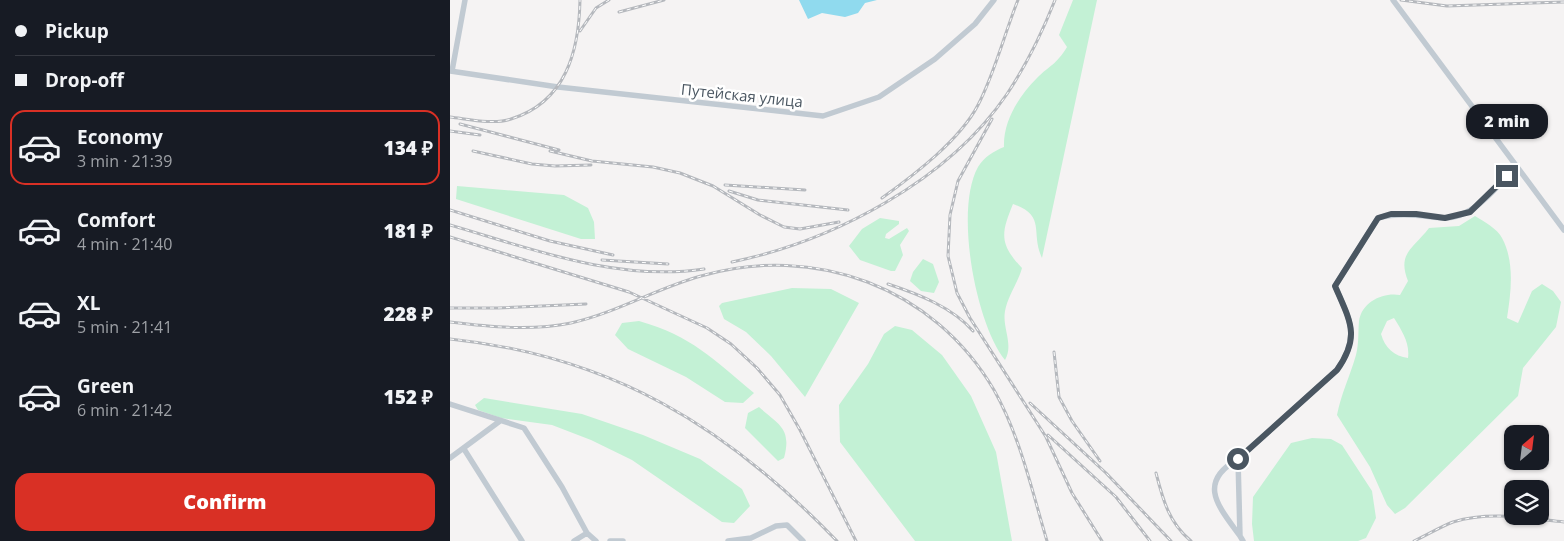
<!DOCTYPE html>
<meta charset="utf-8">
<style>
:root{--surface:#171b24;--page:#20242c;--text:#f1f3f6;--muted:#9ea1a6;--line:#363941;--accent:#d93025}
body{margin:0;font-family:"Open Sans",sans-serif;background:var(--page);color:var(--text);height:100vh;display:flex;flex-direction:column;font-size:19px;white-space:nowrap}
*{box-sizing:border-box;margin:0}
p{font-size:16px;color:var(--muted)}
.icon{flex:none;width:28px;height:28px;fill:none;stroke:currentColor;stroke-width:2;stroke-linecap:round;stroke-linejoin:round}
.map{position:relative;flex:1;overflow:hidden}
.drawer{display:flex;flex-direction:column;background:var(--surface);width:450px}
.drawer>*{flex:none}
.banner{display:grid;align-content:center;height:110px;padding:0 15px;background:var(--surface)}
.needle{width:32px;rotate:28deg}
.controls{position:absolute;left:1054px;top:425px;display:grid;gap:10px}
.controls a{display:grid;place-items:center;width:45px;height:45px;border-radius:10px;background:var(--surface);box-shadow:0 1px 4px #0004;font-size:25px}
.end{position:absolute;width:22px;height:22px;margin:-11px;border:6px solid #4a5661;background:#fff;box-shadow:0 0 0 2px #fff}
.from{border-radius:50%}
.bubble{position:absolute;height:35px;border-radius:15px;background:var(--surface);box-shadow:0 1px 4px #0004;font-size:16px;font-weight:800;line-height:35px;text-align:center}
.banner b{display:flex;align-items:center;gap:18px;height:48px;font-size:19px}
.banner b+b{border-top:1px solid var(--line)}
.banner i{width:12px;height:12px;background:var(--text)}
ul{padding:0;list-style:none}
li{display:flex;align-items:center;gap:15px;height:75px;margin:0 10px 8px;padding:0 5px;border:2px solid transparent;border-radius:15px}
li div{flex:1}
li b{display:block;font-size:19px}
li em{font-style:normal;font-weight:800}
li.selected{border-color:var(--accent)}
li>.icon{width:45px;height:45px;stroke-width:1.5}
.button{display:flex;gap:10px;margin-top:auto;padding:10px 15px}
.button a{flex:1;height:58px;border-radius:15px;background:var(--accent);color:#fff;font-size:20px;font-weight:800;line-height:58px;text-align:center}
main{display:flex;flex:1;min-height:0}
.map>svg:first-child{display:block}
</style>
<main>
<section class="drawer">
<div class="banner">
<b><i class="from"></i>Pickup</b>
<b><i></i>Drop-off</b>
</div>
<ul>
<li class="selected"><svg class="icon" aria-label="car" viewBox="0 0 24 24"><path d="M5 17H2v-5l4-1 3-4h7l3 4 3 1v5h-3M9 17h6M6 11h13"/><circle cx="7" cy="17" r="2"/><circle cx="17" cy="17" r="2"/></svg><div><b>Economy</b><p>3 min · 21:39</p></div><em>134 ₽</em></li>
<li><svg class="icon" aria-label="car" viewBox="0 0 24 24"><path d="M5 17H2v-5l4-1 3-4h7l3 4 3 1v5h-3M9 17h6M6 11h13"/><circle cx="7" cy="17" r="2"/><circle cx="17" cy="17" r="2"/></svg><div><b>Comfort</b><p>4 min · 21:40</p></div><em>181 ₽</em></li>
<li><svg class="icon" aria-label="car" viewBox="0 0 24 24"><path d="M5 17H2v-5l4-1 3-4h7l3 4 3 1v5h-3M9 17h6M6 11h13"/><circle cx="7" cy="17" r="2"/><circle cx="17" cy="17" r="2"/></svg><div><b>XL</b><p>5 min · 21:41</p></div><em>228 ₽</em></li>
<li><svg class="icon" aria-label="car" viewBox="0 0 24 24"><path d="M5 17H2v-5l4-1 3-4h7l3 4 3 1v5h-3M9 17h6M6 11h13"/><circle cx="7" cy="17" r="2"/><circle cx="17" cy="17" r="2"/></svg><div><b>Green</b><p>6 min · 21:42</p></div><em>152 ₽</em></li>
</ul>
<div class="button"><a>Confirm</a></div>
</section>
<div class="map">
<svg width="1114" height="541" viewBox="0 0 1114 541">
<rect width="100%" height="100%" fill="#f5f3f3"/>
<!-- green -->
<path fill="#c3f1d5" fill-rule="evenodd" d="M623 0H647L592 258C580 233 597 216 563 204 551 233 549 244 572 268 568 283 558 295 555 311 552 328 564 344 555 360 526 324 504 210 528 167 534 157 544 151 554 147 553 121 569 96 587 78 600 65 606 65 617 47L609 35Z
M7 186 114 195 138 208 144 222 145 239H131L6 199Z
M1025 216C1033 221 1048 229 1052 238 1065 262 1061 293 1057 318L1068 323 1082 291 1092 284 1103 291 1111 302 1106 327 1073 368 1068 396 955 508 945 514 937 505 920 467 887 415C891 394 900 376 906 355 909 344 908 332 909 321 912 301 934 292 950 295L958 281C947 253 963 249 979 228L1009 226ZM944 318C952 331 960 343 958 358 944 356 935 348 931 334L937 321Z
M430 218 449 221V224L436 234 435 238 439 239 457 228 459 231 450 245 453 255 445 271H441L410 260 399 246 412 229Z
M473 259 483 264 489 282 484 293 471 291 460 281 463 272Z
M342 288 381 289 409 303 355 397 321 356 296 332 274 319 269 306 272 303Z
M189 321C242 336 263 359 304 393L293 403 275 402 236 377 178 349 165 335 172 323Z
M445 326 462 330 492 355 521 396 546 452 562 541H465L390 442 389 405 418 364 434 334Z
M34 398 132 414 193 435 250 459 292 489 300 506 284 523 272 522 182 460 141 440 102 425 51 418 28 410 25 405Z
M309 407C329 425 342 428 334 458L328 461 295 428 298 413Z
M862 438 881 439 892 445 922 491 926 518 916 538 908 541H804L802 524 803 497 841 443Z"/>
<!-- water -->
<path fill="#90daee" d="M349 0H427L415 3 408 13 395 17 372 13 358 19Z"/>
<g fill="none" stroke-linecap="round" stroke-linejoin="round">
<!-- minor -->
<path stroke="#c1cad2" stroke-width="5.5" d="M943 0 1114 230
M0 71 108 87 373 116 429 97 485 59 525 24 544 0
M2 71 15 0
M0 404 74 428 112 487 137 533 146 541
M14 449 72 541
M0 458 50 421
M788 459C746 483 769 507 790 536
M124 541 137 533
M160 541H173
M278 541 301 538 326 526 337 525 353 541
M793 541 790 536 788 459 887 370C911 336 900 321 885 286L928 218C951 212 970 216 993 218 1024 219 1047 186 1067 166"/>
<defs>
<path id="rail" d="M951 0 997 6 1114 2
M169 12 214 0
M130 31 146 8 159 0
M0 117C18 119 43 125 61 119 116 102 129 51 130 0
M542 119 508 181 500 215 498 256 507 293 520 318 596 437 622 493 652 541
M10 124 109 150
M0 131 30 135
M23 151 82 164 105 166 141 165
M100 151 142 161 203 167 230 173 263 186 310 215 334 227 350 229 389 222
M275 185 355 190
M279 191 308 200 398 210
M432 198C464 175 510 140 528 105 544 75 555 32 568 0
M0 210 100 241 163 255
M0 225C82 249 168 282 254 269
M0 237 179 292 257 328 281 344 307 368 330 395 350 430 406 541
M152 260 218 264
M282 262C383 241 498 181 557 94 577 64 592 33 605 0
M438 284C468 294 502 307 523 331
M0 308H48L136 304
M0 322C41 327 81 331 121 323 166 313 207 288 251 276 364 243 484 287 544 390 570 436 582 491 597 541
M0 339C161 356 276 426 387 541
M604 352 609 397 622 421 650 461
M580 403 656 473 721 541
M598 435 666 497 700 541
M706 473C713 500 719 523 741 541
M964 541C977 535 990 527 1003 522 1040 511 1076 518 1114 522"/>
</defs>
<!-- rail casing -->
<use href="#rail" stroke="#b5b8bd" stroke-width="3"/>
<!-- rail -->
<use href="#rail" stroke="#fff" stroke-width="1" stroke-dasharray="4" stroke-linecap="butt"/>
</g>
<g fill="none" stroke-linecap="round" stroke-linejoin="round">
<!-- route -->
<path stroke="#4a5661" stroke-width="6" d="M788 459 887 370C911 336 900 321 885 286L928 218 941 214H966L995 218 1020 212 1057 176"/>
</g>
<g text-anchor="middle" dominant-baseline="central" stroke-width="5" stroke-linejoin="round" paint-order="stroke">
<!-- street labels -->
<g font-size="15" fill="#4a5661" stroke="#fff">
<text transform="translate(292 95) rotate(6)">Путейская улица</text>
</g>
</g>
</svg>
<div class="controls">
<a><svg class="needle" viewBox="-14 -14 28 28"><path d="M0-13l5 13h-10z" fill="#e53935"/><path d="M0 13l5-13h-10z" fill="#9ea1a6"/></svg></a>
<a><svg class="icon" aria-label="layers" viewBox="0 0 24 24"><path d="M12 4l9 5-9 5-9-5zM3 14l9 5 9-5"/></svg></a>
</div>
<i class="end from" style="left:788px;top:459px"></i>
<i class="end" style="left:1057px;top:176px"></i>
<div class="bubble" style="left:1016px;top:104px;width:82px">2 min</div>
</div>
</main>
